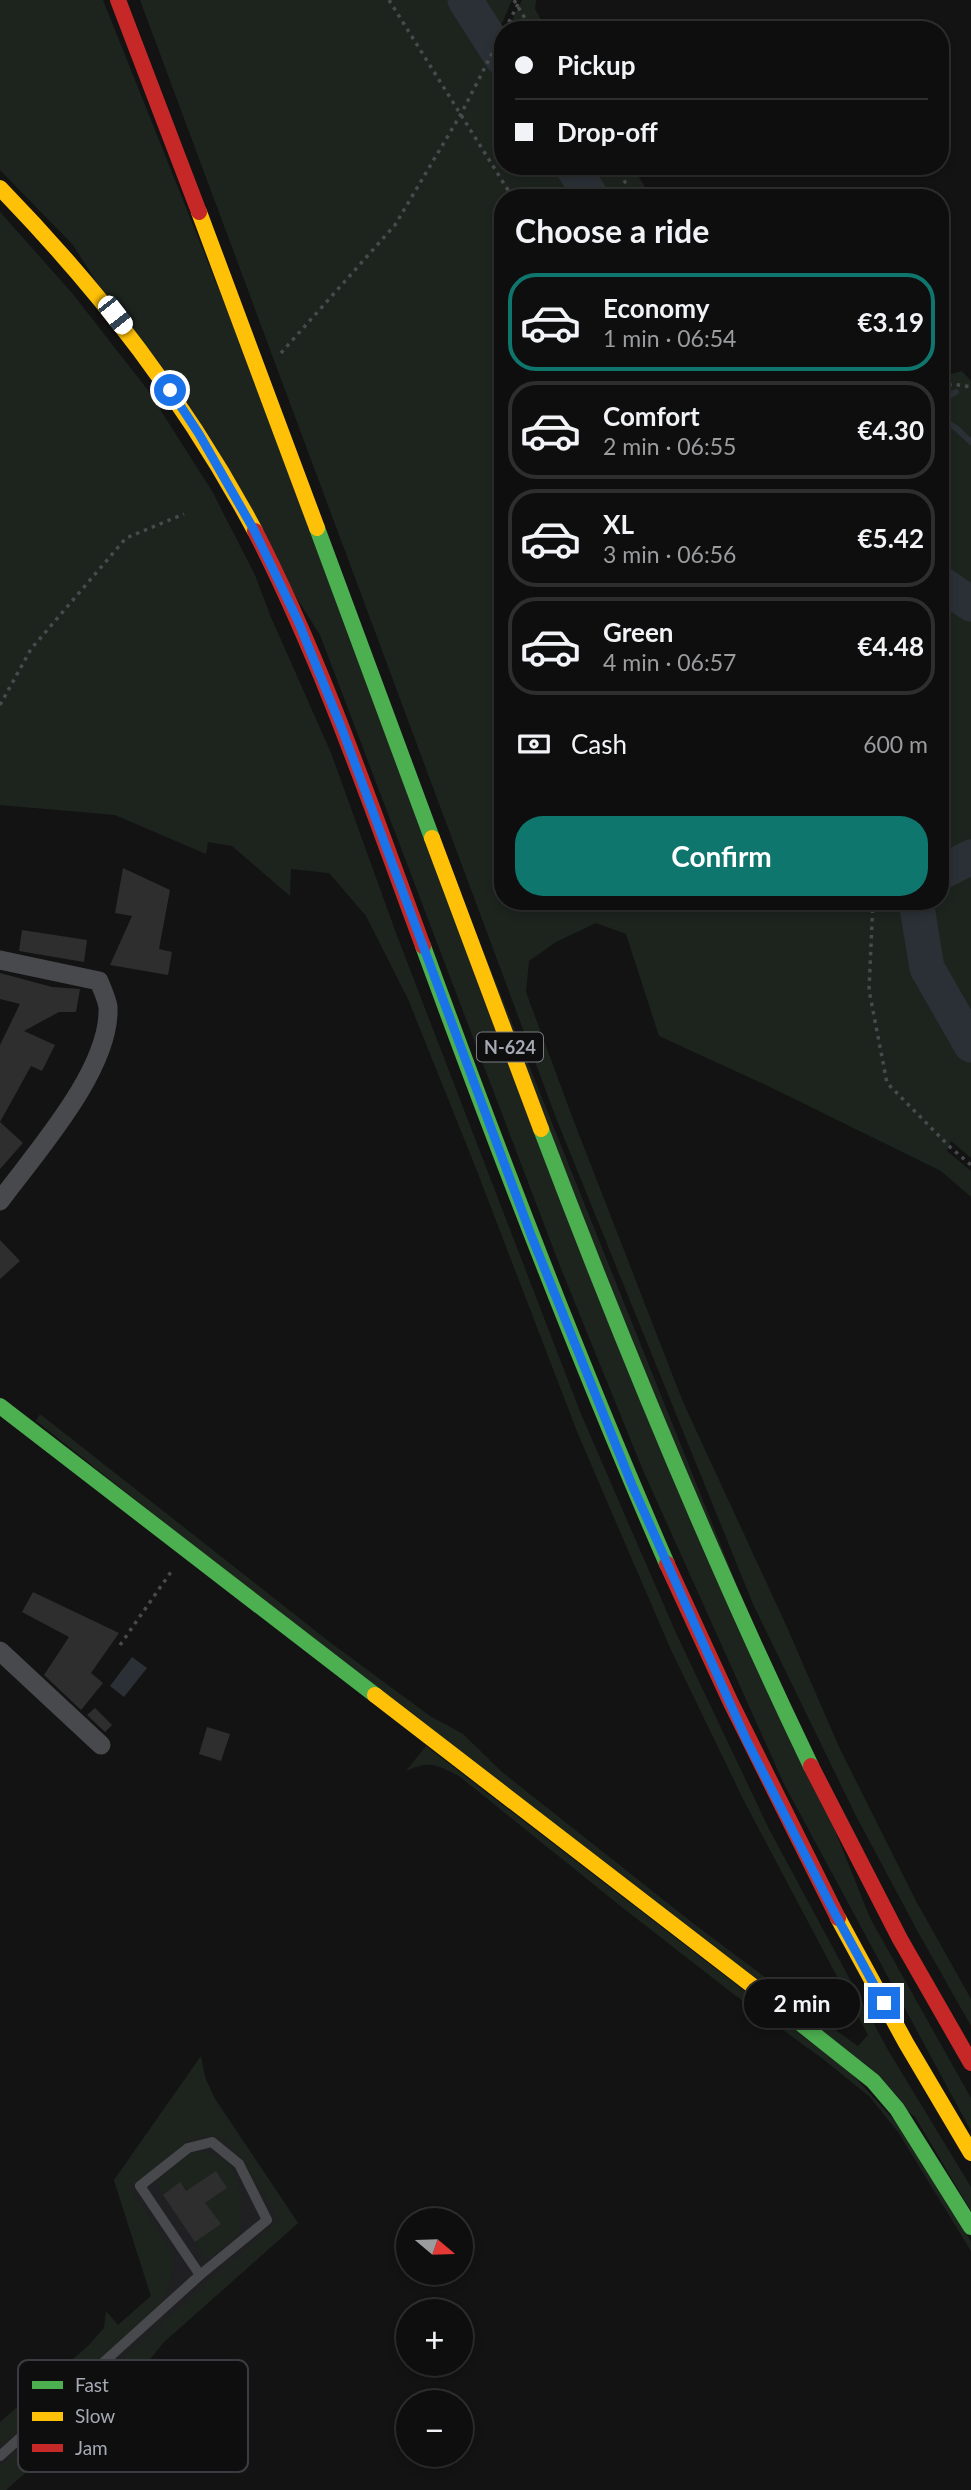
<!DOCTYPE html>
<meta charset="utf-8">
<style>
:root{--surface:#0e0e0f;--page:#171718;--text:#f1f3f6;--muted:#9b9c9e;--line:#2e2e2f;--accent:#0f766e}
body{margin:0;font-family:Lato,sans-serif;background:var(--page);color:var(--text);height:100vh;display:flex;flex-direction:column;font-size:26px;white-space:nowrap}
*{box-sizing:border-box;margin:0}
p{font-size:23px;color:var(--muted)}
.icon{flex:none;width:38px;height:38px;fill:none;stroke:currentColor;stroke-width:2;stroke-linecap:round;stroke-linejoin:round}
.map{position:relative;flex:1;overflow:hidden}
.drawer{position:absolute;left:494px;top:189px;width:455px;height:721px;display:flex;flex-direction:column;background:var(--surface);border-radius:28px;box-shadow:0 4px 10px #0003,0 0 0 2px var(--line)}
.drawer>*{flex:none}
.guide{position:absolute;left:494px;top:21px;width:455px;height:154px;border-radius:28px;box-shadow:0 4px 10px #0003,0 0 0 2px var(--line);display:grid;align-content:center;height:154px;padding:0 21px;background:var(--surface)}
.needle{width:46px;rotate:109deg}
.fabs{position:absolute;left:396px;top:2208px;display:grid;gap:14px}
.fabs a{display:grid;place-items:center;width:77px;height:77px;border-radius:50%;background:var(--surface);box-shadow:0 4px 10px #0003,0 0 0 2px var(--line);font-size:35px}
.end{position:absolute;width:32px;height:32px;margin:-16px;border:9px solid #1a73e8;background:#fff;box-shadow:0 0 0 4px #fff}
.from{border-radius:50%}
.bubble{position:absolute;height:49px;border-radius:24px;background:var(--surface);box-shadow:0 4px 10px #0003,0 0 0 2px var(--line);font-size:23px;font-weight:700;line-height:49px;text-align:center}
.car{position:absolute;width:21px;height:42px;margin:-21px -10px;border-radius:9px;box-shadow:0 0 5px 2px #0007;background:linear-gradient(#fff 24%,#345 0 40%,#fff 0 76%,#345 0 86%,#fff 0)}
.guide b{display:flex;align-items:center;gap:24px;height:66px;font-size:26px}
.guide b+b{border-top:2px solid var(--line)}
.guide i{width:18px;height:18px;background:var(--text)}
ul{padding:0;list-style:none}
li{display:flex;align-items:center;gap:21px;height:98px;margin:0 14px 10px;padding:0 7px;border:4px solid var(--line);border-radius:28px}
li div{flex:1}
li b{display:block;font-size:26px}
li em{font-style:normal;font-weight:700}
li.current{border-color:var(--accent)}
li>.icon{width:63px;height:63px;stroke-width:1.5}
h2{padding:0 21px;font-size:32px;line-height:84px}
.pay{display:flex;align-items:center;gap:18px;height:77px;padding:0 21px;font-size:26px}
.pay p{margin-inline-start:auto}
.primary-button{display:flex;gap:14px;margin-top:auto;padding:14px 21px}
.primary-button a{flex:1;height:80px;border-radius:28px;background:var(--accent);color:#fff;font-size:28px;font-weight:700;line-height:80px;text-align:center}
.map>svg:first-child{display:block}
</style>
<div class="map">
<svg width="971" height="2490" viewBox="0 0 971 2490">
<rect width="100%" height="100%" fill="#131314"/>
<!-- built -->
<path fill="#202022" d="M215 2099 298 2223 0 2487V2429L151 2296 114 2180Z"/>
<!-- green -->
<path fill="#1d241e" d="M0 0H103L870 1918 971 2098V2131L784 1784 642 1468 558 1261 320 635 73 245 0 170Z
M140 0H512L497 35 502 42V166H632L652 198H502V901H940V377L962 371 971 381V1158L951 1141 947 1151 971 1171V1197L941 1171 768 1086 659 1036 626 934 596 923 556 942 529 961 526 992 573 1119 683 1402 786 1625 840 1749 916 1901 971 1999V2026L918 1932 856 1816 753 1604 556 1118Z
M522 0H536L535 9 547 30H507Z
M0 212 72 293 147 389 212 491 255 575 270 615 331 753 396 933 581 1414 676 1633 769 1829 888 2050 971 2187V2211L915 2117 36 1421 40 1414 331 1643 430 1716 463 1734 502 1772 694 1924 834 2029 858 2046 868 2035 744 1801 671 1650 578 1434 477 1171 408 999 366 916 329 873 291 869 290 896 232 846 208 842 206 854 115 815 0 805Z
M426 1746 851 2073 897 2123 971 2241V2251L898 2132 870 2097 823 2059 736 1996 623 1908 459 1776C436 1765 431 1760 406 1771Z
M201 2056 205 2077 215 2099 298 2223 164 2342 138 2374 6 2490H0V2467L280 2219 236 2151 222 2138 206 2135 188 2141 129 2188 172 2253 171 2281 160 2306 0 2447V2422L88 2346 104 2328 106 2311 118 2325 151 2296 114 2180Z
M195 2151C243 2154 244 2195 239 2234L207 2260 195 2242 220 2224 205 2203 227 2188 216 2171 186 2191 180 2182 163 2195 157 2182 179 2162Z"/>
<!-- water -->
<path fill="#2a3036" d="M132 1657 147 1668 124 1697 110 1686Z"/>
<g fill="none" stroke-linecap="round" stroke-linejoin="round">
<!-- stream -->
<path stroke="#2a3036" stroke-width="6" d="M940 401 956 392
M940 418 956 428 971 442"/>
<!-- river -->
<path stroke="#2a3036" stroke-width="35" d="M465 0 502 58
M572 166 592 198
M940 583 971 604
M940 873 971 857
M916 901 927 968 971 1045"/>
</g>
<!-- building -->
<path fill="#2e2e2f" d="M123 868 170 890 159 949 172 952 168 975 110 965 132 916 115 913Z
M22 930 87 940 84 962 19 951Z
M0 973 52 987 80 989 76 1012H59L24 1031 55 1045 42 1071 31 1066 0 1122 23 1143 0 1169V1045L20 1004 0 999Z
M0 1240 20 1261 0 1279Z
M33 1592 119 1633 91 1673 103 1683 81 1710 44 1675 69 1637 22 1612Z
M95 1708 112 1725 105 1732 87 1715Z
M207 1727 230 1734 221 1761 199 1754Z
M216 2171 227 2188 205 2203 221 2224 195 2242 163 2195 180 2182 186 2191Z"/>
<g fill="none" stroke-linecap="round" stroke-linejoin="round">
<!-- path -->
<path stroke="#494a4e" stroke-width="3.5" stroke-dasharray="3.5 5" stroke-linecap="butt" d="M389 0 513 198
M514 0 532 30
M505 30 520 0
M615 166 635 198
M281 353 395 225 461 114 502 34
M940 387 953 384 971 387
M0 705 31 649 126 538 184 514
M873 901 869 990 887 1083 950 1147 971 1165
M120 1645 173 1569"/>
<!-- lane -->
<path stroke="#48494c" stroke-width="10" d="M0 2456 200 2275 267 2220 239 2164 212 2142 188 2148 140 2186 200 2275"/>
<!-- street -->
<path stroke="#48494c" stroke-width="19" d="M0 960 99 981C102 989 107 999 108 1007 111 1069 36 1152 0 1201
M0 1651 101 1745"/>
<!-- fast -->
<path stroke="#4caf50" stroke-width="16" d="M317 528 432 838
M423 946C499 1154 578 1360 667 1564
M541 1129C623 1345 711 1558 811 1766
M0 1406 375 1695
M776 2004 873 2081 897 2109 971 2227"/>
<!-- slow -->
<path stroke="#ffc107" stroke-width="16" d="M0 188C102 293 186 402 255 531
M199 212 317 528
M432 838 541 1129
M375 1695 776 2004
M838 1918 906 2043 971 2153"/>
<!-- jam -->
<path stroke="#c62828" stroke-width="16" d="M118 0 199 212
M255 531C323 664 371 806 423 946
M667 1564 731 1703 838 1918
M811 1766 900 1939 971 2063"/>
</g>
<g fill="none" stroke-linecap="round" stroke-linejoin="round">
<!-- route -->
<path stroke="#1a73e8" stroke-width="9" d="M170 390 199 434 254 530 298 621 342 729 531 1235 632 1485 747 1741 833 1910 884 2003"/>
</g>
<g text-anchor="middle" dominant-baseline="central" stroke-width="5" stroke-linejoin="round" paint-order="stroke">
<!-- shield labels -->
<rect fill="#0e0e0f" stroke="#787a82" stroke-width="2" x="477" y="1032.5" width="66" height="29" rx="5"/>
<g font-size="18" font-weight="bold" fill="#a5a9b4">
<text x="510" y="1047">N-624</text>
</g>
</g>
<!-- legend -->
<rect x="18" y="2360" width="230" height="112" rx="10" fill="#0e0e0f" stroke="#3b3c41" stroke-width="2"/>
<rect x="32" y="2381" width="31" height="8" fill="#4caf50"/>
<rect x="32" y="2412" width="31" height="9" fill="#ffc107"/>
<rect x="32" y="2444" width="31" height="8" fill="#c62828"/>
<g font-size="19" fill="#a5a9b4">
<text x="75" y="2392">Fast</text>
<text x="75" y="2423">Slow</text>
<text x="75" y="2455">Jam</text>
</g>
</svg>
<div class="fabs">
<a><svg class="needle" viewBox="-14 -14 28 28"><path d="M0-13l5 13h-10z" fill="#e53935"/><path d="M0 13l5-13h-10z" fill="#9b9c9e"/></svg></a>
<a>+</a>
<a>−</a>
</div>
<i class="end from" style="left:170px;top:390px"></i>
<i class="end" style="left:884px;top:2003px"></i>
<div class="bubble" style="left:744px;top:1979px;width:116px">2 min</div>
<i class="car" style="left:115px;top:315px;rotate:142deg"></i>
<div class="guide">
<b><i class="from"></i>Pickup</b>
<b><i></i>Drop-off</b>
</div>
<section class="drawer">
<h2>Choose a ride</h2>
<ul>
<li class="current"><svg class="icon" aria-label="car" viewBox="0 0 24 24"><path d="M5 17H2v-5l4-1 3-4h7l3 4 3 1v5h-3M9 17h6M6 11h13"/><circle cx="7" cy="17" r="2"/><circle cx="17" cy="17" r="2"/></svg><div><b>Economy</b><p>1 min · 06:54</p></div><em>€3.19</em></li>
<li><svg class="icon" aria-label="car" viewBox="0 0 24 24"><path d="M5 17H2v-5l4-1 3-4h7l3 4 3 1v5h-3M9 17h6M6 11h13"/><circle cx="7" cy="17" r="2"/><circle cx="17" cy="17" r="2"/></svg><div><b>Comfort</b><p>2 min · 06:55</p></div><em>€4.30</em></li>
<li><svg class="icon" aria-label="car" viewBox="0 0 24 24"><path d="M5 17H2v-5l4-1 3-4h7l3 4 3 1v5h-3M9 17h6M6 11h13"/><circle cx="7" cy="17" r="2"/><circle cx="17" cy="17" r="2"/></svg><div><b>XL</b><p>3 min · 06:56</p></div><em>€5.42</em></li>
<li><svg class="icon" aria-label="car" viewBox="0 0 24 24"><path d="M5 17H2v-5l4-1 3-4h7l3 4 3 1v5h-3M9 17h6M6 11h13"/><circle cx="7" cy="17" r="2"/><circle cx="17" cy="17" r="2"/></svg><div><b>Green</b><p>4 min · 06:57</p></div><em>€4.48</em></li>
</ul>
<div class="pay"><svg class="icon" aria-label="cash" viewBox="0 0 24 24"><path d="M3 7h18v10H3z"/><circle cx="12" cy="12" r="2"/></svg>Cash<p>600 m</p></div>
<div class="primary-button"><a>Confirm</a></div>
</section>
</div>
